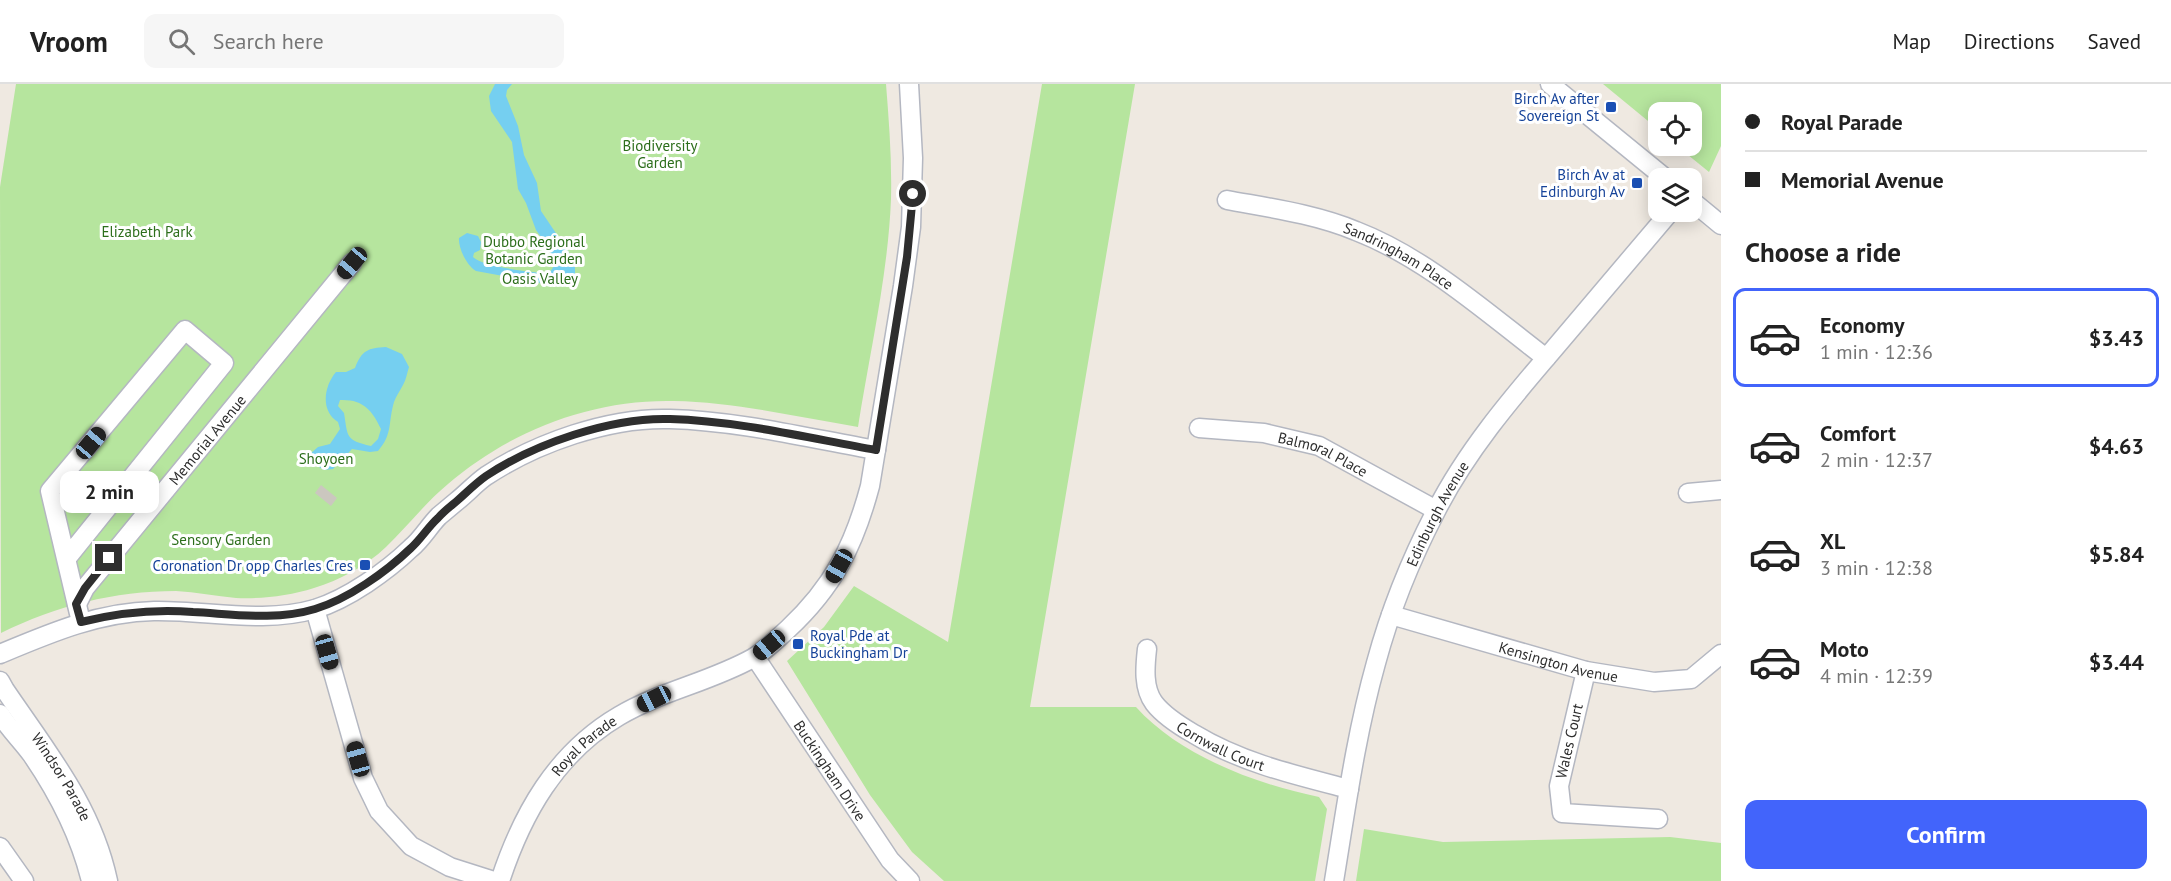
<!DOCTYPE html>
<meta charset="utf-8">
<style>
:root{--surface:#fff;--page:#f6f6f6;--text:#222;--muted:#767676;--line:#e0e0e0;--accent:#4264fb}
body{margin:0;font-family:"PT Sans",sans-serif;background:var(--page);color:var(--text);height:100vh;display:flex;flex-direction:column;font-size:22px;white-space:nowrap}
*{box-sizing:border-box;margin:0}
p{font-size:20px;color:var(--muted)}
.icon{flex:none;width:33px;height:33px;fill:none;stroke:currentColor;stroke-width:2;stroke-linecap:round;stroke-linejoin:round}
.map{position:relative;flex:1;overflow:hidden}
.details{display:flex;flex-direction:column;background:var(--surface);width:450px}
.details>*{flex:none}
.top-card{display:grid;align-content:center;height:132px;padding:0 24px;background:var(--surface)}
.controls{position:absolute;left:1648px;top:18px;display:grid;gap:12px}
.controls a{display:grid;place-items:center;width:54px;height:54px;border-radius:12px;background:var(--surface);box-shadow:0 3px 15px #0003;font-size:30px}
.end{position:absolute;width:27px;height:27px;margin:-14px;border:8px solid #2e2e2e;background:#fff;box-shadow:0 0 0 3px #fff}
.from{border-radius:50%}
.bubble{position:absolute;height:42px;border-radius:12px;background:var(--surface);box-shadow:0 3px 15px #0003;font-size:20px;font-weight:600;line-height:42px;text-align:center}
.car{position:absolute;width:18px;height:36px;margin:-18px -9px;border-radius:8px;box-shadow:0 0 4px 2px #0007;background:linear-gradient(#222 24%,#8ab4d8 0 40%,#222 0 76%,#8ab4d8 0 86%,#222 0)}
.top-card b{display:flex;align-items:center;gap:21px;height:57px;font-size:22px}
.top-card b+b{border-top:2px solid var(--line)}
.top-card i{width:15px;height:15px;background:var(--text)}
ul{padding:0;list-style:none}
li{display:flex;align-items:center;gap:18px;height:99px;margin:0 12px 9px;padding:0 12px;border:3px solid transparent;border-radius:12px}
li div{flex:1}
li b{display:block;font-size:22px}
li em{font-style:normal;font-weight:600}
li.selected{border-color:var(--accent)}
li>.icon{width:54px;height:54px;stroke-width:1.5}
h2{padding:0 24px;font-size:27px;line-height:72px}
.cta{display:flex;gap:12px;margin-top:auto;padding:12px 24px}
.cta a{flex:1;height:69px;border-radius:12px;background:var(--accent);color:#fff;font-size:24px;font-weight:600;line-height:69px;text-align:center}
header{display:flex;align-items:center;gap:36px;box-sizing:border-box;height:84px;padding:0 30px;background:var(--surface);border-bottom:2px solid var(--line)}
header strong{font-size:28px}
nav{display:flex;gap:33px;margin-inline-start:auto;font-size:21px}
.search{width:420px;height:54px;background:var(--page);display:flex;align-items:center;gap:15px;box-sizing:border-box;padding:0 21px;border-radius:12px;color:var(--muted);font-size:22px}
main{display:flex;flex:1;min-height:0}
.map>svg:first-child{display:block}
</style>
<header>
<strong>Vroom</strong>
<div class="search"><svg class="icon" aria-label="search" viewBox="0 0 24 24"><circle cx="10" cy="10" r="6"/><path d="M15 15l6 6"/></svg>Search here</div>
<nav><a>Map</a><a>Directions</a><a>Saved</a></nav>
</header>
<main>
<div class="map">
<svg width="1721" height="797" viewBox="0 0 1721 797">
<rect width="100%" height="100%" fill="#efe9e1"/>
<!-- green -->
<path fill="#b6e59e" d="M16 0H886C889 38 892 76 891 115 888 191 870 267 858 343 798 333 733 318 674 317 591 315 510 347 448 400 425 419 407 443 386 463 366 482 340 496 314 504 289 512 262 515 236 514 216 512 196 508 176 507 114 507 56 522 1 549L0 103Z
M1042 0H1135L1030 623H1136C1180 672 1256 700 1319 713L1327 725 1315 797H944L912 768 870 711 787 577 824 543 854 502 948 558Z
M1603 0H1721V62L1709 88 1677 62H1692V28H1659V46Z
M1364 745 1443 758 1670 753 1721 759V797H1356Z"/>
<!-- water -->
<path fill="#75cff0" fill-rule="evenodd" d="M495 0H512L507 6 506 12 518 42 524 71 537 99 541 127 570 170 575 178V193L568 200 557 202 476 187C467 182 458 164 459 154L467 149 478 152 481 158 480 166 474 169 473 173C481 182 529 188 543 189L550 188 554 182 549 164 536 146 526 119 518 105 512 58 491 27 489 12Z
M386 263 402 270 409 283C407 289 406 296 403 301 400 307 396 312 394 318 388 338 393 350 378 367L370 368 352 365 333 385 324 386 314 380 310 370 318 363 330 360 340 345 338 338C320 327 324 302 336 288H346L355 284C362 266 368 264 386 263ZM340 316C363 315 372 326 381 345L378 355 371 362C345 356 348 353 344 329L338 322Z"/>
<!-- building -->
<path fill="#cbc7bf" d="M321 401 337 414 331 422 315 409Z"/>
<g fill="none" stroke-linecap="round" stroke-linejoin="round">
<defs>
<g id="minor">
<path d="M1550 0 1665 94"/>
<path id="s1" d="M1227 116C1270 124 1315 130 1356 147 1426 174 1487 229 1546 274"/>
<path d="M1692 117 1721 141"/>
<path id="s2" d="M1199 344 1264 349 1319 362 1436 426"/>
<path d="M1688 409 1721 406"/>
<path d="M67 474 224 279 185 246 50 407 81 538"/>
<path id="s3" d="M77 520 85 504 352 179"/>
<path d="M315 525 363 694 379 727 411 762 450 783 494 797"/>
<path id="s4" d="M1391 531 1586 587 1654 598 1691 595 1721 570"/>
<path id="s5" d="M1147 565C1145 583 1143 604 1154 619 1164 632 1180 642 1194 650 1242 679 1295 691 1349 705"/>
<path d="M0 570C50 549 99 528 154 527 207 526 263 540 315 525 348 515 387 487 411 464 422 455 429 442 439 432 445 427 451 422 457 417 467 409 476 399 486 392 536 359 609 333 670 335 739 337 808 354 876 366"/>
<path id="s6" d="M755 573 890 776 910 797"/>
<path d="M1586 587 1559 702 1562 729 1658 735"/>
<path id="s7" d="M0 597 5 606C47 668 92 722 108 797"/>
<path d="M0 630C9 645 22 657 32 671 58 709 80 752 91 797"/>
<path d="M0 763 24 797"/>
<path id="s8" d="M500 797C522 730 556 669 619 632 661 607 710 598 753 574 765 567 777 555 788 545 833 503 854 462 870 402L903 202 911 143 913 74 909 0"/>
<path id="s9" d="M1334 797C1346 724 1356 650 1376 579 1390 527 1411 475 1436 427 1466 368 1510 316 1553 266 1592 220 1631 174 1670 128"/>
</g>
</defs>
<!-- minor casing -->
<use href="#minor" stroke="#b4b7c1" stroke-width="21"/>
<!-- minor -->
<use href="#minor" stroke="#fff" stroke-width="18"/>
</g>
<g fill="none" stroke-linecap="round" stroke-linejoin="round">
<!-- route -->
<path stroke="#2e2e2e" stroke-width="8" d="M109 474 85 504 76 520 81 538C117 529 156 525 193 528 233 530 276 537 315 525 348 515 386 488 411 464 421 455 428 443 438 434 444 427 451 422 458 416 467 408 476 399 486 392 534 360 611 333 670 335 739 337 808 354 876 366L907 173 913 110"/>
</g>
<!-- markers -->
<g fill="#1a4fb4" stroke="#fff" stroke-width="2">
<rect x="1605" y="17" width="12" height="12" rx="3"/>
<rect x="1631" y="93" width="12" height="12" rx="3"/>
<rect x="359" y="475" width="12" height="12" rx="3"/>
<rect x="792" y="554" width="12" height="12" rx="3"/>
</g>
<g text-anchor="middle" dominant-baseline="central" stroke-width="6" stroke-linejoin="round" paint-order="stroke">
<!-- transit labels -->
<g font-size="15" fill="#164399" stroke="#fff" text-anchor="end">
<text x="1599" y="14">Birch Av after<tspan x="1599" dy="17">Sovereign St</tspan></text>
<text x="1625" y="90">Birch Av at<tspan x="1625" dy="17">Edinburgh Av</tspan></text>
<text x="353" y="481">Coronation Dr opp Charles Cres</text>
<text x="810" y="551" text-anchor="start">Royal Pde at<tspan x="810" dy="17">Buckingham Dr</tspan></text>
</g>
<!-- park labels -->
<g font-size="15" fill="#2c6e1b" stroke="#fff">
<text x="660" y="61">Biodiversity<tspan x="660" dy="17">Garden</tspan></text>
<text x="147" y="147">Elizabeth Park</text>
<text x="534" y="157">Dubbo Regional<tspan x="534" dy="17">Botanic Garden</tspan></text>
<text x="540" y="194">Oasis Valley</text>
<text x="326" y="374">Shoyoen</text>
<text x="221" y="455">Sensory Garden</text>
</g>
<!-- street labels -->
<g font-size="15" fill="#2e2e2e" stroke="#fff">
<text stroke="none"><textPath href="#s1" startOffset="182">Sandringham Place</textPath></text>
<text stroke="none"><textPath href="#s3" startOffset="210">Memorial Avenue</textPath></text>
<text stroke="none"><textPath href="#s2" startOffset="128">Balmoral Place</textPath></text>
<text stroke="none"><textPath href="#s9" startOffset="384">Edinburgh Avenue</textPath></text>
<text stroke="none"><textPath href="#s4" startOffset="174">Kensington Avenue</textPath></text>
<text transform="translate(1569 657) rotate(-77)">Wales Court</text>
<text stroke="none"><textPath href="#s5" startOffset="136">Cornwall Court</textPath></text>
<text stroke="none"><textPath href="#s8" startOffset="162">Royal Parade</textPath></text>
<text stroke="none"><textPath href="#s6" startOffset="136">Buckingham Drive</textPath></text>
<text stroke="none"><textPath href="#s7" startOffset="114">Windsor Parade</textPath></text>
</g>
</g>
</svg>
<div class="controls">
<a><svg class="icon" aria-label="locate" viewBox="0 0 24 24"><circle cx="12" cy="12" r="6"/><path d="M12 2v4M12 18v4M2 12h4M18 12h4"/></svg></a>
<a><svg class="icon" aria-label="layers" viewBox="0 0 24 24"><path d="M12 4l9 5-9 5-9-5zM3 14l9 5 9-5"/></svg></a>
</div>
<i class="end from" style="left:913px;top:110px"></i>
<i class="end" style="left:109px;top:474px"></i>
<div class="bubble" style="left:60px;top:387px;width:99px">2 min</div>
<i class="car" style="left:352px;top:179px;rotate:220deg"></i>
<i class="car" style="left:91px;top:359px;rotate:40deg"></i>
<i class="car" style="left:839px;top:482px;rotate:209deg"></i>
<i class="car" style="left:769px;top:561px;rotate:230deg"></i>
<i class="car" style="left:327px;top:568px;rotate:164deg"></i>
<i class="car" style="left:654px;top:615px;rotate:244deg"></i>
<i class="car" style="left:358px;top:675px;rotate:344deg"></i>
</div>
<section class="details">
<div class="top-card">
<b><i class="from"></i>Royal Parade</b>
<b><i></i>Memorial Avenue</b>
</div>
<h2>Choose a ride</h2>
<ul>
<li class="selected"><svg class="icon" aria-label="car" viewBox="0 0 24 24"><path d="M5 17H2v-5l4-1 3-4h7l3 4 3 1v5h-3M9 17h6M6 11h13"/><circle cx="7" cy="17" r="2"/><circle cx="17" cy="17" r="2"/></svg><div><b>Economy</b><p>1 min · 12:36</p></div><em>$3.43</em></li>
<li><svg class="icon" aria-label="car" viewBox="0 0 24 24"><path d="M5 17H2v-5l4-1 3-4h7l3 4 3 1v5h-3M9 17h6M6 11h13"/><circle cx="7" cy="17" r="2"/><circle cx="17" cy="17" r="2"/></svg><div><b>Comfort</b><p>2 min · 12:37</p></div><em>$4.63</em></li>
<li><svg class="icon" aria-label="car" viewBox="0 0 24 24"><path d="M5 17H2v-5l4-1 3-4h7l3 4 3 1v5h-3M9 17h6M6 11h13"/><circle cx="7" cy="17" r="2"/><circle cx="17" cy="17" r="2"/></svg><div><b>XL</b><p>3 min · 12:38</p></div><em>$5.84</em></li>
<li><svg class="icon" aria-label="car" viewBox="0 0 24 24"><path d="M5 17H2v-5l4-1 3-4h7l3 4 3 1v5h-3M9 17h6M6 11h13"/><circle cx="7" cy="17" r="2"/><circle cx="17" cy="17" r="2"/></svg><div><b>Moto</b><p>4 min · 12:39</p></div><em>$3.44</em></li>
</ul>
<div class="cta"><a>Confirm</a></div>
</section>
</main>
